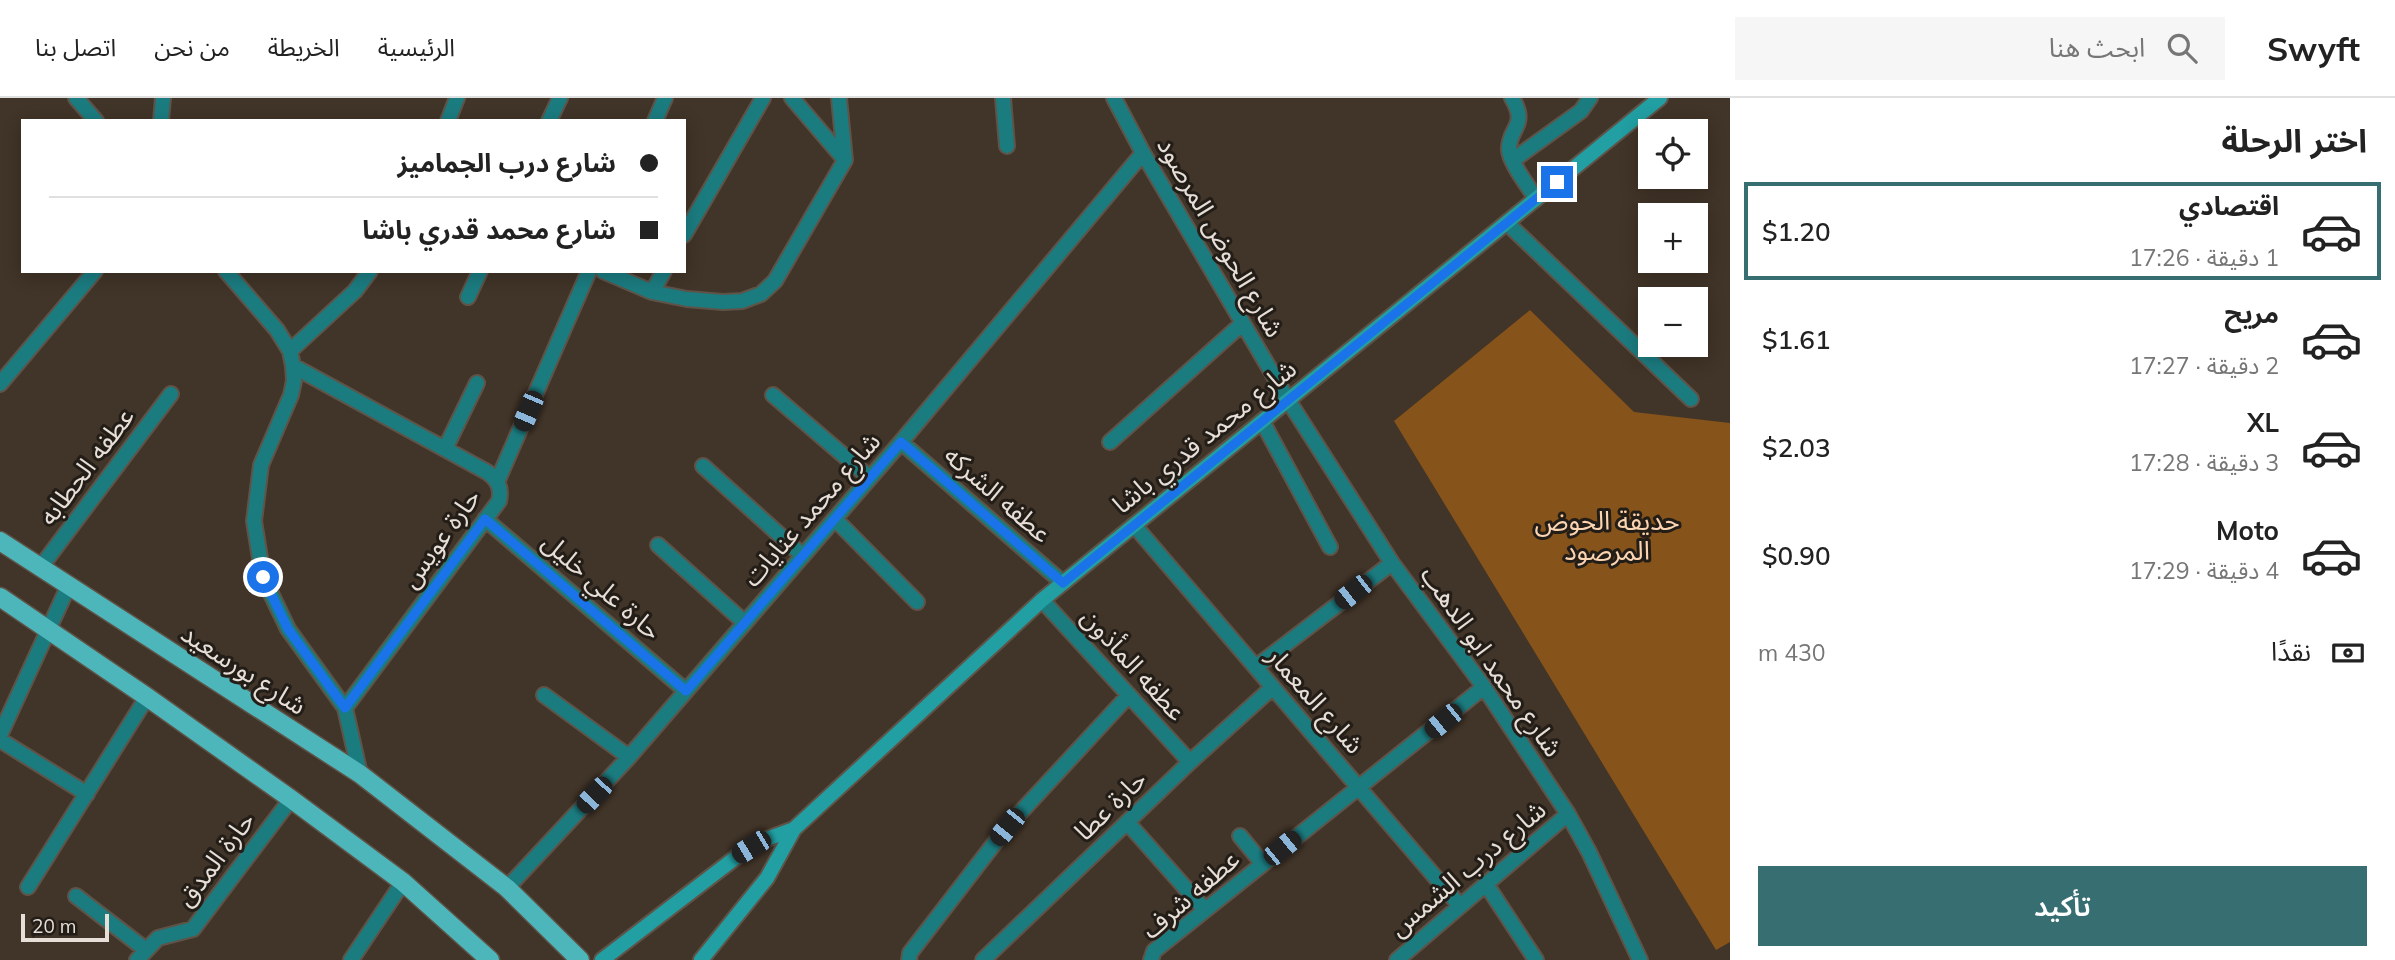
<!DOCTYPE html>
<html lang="ar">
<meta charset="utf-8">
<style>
:root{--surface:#fff;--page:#f6f6f6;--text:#222;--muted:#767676;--line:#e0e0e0;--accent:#376e71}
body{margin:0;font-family:Mulish,"Noto Sans Arabic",sans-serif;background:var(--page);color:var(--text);direction:rtl;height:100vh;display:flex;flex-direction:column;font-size:26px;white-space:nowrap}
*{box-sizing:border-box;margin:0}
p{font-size:23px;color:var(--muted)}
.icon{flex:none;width:38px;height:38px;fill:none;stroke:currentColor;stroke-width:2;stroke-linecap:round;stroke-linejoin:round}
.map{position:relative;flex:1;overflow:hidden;direction:ltr}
.side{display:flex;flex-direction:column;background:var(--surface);width:665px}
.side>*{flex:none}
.hud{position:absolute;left:21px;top:21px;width:665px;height:154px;border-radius:0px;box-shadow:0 4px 18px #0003;direction:rtl;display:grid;align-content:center;height:154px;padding:0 28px;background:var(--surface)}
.tools{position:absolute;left:1638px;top:21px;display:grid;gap:14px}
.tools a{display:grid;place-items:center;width:70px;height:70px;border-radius:0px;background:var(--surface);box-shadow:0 4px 18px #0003;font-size:35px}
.scale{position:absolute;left:21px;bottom:18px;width:88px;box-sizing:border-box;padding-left:7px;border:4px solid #e7dfd7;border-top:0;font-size:19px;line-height:24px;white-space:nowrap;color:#e7dfd7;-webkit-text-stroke:5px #231d18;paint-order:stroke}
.end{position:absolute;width:32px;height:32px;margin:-16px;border:9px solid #1a73e8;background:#fff;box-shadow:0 0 0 4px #fff}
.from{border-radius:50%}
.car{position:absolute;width:21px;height:42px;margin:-21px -10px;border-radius:9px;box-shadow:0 0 5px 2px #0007;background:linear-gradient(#222 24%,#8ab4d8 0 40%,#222 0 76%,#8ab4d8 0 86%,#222 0)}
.hud b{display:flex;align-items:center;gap:24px;height:66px;font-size:26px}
.hud b+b{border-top:2px solid var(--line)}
.hud i{width:18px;height:18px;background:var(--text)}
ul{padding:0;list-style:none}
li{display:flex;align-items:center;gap:21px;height:98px;margin:0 14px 10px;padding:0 14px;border:4px solid transparent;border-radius:0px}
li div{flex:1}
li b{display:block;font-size:26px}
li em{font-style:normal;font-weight:600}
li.selected{border-color:var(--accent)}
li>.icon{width:63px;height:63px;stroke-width:1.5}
h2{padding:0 28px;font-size:32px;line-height:84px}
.pay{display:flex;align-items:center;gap:18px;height:77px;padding:0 28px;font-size:26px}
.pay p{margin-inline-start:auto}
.primary-button{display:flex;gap:14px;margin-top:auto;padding:14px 28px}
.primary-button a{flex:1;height:80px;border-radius:0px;background:var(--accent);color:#fff;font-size:28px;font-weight:600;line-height:80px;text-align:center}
header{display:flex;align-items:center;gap:42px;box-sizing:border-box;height:98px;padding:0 35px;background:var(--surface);border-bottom:2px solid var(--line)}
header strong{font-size:33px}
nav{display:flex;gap:38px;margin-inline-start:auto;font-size:24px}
.search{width:490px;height:63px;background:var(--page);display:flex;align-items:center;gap:18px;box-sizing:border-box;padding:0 24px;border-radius:0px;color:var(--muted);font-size:26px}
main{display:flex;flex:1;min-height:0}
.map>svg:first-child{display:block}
</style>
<header>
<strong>Swyft</strong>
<div class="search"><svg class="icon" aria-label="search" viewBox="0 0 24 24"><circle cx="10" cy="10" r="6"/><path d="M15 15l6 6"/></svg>ابحث هنا</div>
<nav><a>الرئيسية</a><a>الخريطة</a><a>من نحن</a><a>اتصل بنا</a></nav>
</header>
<main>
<section class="side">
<h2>اختر الرحلة</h2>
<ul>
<li class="selected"><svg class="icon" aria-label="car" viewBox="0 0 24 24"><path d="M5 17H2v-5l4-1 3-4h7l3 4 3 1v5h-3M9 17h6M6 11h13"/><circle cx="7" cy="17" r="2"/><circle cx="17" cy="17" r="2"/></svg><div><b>اقتصادي</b><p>1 دقيقة · 17:26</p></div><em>$1.20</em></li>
<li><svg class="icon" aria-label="car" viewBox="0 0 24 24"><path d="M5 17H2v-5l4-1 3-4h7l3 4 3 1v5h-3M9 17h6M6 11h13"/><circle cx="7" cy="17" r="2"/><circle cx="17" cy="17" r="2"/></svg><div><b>مريح</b><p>2 دقيقة · 17:27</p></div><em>$1.61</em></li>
<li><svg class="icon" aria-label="car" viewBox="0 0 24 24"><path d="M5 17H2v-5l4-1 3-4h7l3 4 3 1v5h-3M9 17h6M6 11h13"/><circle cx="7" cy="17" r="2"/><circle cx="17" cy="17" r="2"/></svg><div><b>XL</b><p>3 دقيقة · 17:28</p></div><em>$2.03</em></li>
<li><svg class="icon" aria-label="car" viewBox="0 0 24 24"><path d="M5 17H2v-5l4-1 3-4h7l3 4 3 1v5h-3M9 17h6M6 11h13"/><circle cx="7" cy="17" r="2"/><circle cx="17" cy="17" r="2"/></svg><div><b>Moto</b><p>4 دقيقة · 17:29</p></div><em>$0.90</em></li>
</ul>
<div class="pay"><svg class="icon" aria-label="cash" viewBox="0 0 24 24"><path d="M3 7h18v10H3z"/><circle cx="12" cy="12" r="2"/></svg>نقدًا<p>430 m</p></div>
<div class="primary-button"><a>تأكيد</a></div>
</section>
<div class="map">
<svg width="1730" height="862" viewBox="0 0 1730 862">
<rect width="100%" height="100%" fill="#413428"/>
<!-- green -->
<path fill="#86531b" d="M1530 212 1634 314 1730 325V844L1716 852 1394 323Z"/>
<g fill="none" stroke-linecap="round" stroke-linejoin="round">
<defs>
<path id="lane" d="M1512 0C1529 28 1508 30 1509 52 1510 65 1529 89 1536 101
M1513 62 1581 13 1590 0
M1507 125 1691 301
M1262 323 1330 449"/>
<path id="street" d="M76 0 96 23
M792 0 845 62
M839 0 845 62
M1003 0 1007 48
M1114 0 1143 55 1288 302 1392 465 1484 589 1568 716 1589 754 1640 862
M161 23 163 0
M448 23 457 0
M549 23 560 0
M655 23 665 0
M684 137 763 0
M226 173 277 232 290 253 293 268 294 283 291 297 261 367 254 423 263 479 288 531 345 610 360 676
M603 173 652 194 687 201 723 204 742 203 761 196 775 183 845 62
M652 194 664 173
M468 199 480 173
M290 253 355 193 370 173
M293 268 487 374C498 382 502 390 499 403L345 610
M0 286 95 173
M773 297 870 380
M901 344 1063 485
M1110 344 1243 225
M445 351 477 285
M703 368 803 458
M497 384 589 173
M485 421 686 593
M835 421 917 504
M1134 427 1460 808
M658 447 745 525
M40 470 171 296
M1042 502 1190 664
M1256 569 1392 465
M544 597 629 659
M0 637 68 489
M0 642 87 696
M1127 724 1205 812
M1240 738 1263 766
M1486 786 1536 862
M28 789 147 599
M507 790 629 659 901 344 1143 55
M76 798 146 852
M137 862 158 840 193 831 196 827 291 701
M351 862 403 784
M909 862 910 855 1007 729 1129 597
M983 862 1190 664 1273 589
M1151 862 1154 853 1484 589
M1397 862 1568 716"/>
<path id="secondary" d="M602 862 739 757 764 742 794 731
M701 862 767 780 794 731 1042 502 1660 0"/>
<path id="primary" d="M0 443 360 676 507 790 580 862
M0 499 147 599 291 701 403 784 490 862"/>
</defs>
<!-- lane casing -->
<use href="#lane" stroke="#5f5348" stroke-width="18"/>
<!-- street casing -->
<use href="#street" stroke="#5f5348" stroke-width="18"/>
<!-- secondary casing -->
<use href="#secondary" stroke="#5f5348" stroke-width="18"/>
<!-- primary casing -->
<use href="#primary" stroke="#5f5348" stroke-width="21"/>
<!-- lane -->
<use href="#lane" stroke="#1b7c80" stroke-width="14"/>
<!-- street -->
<use href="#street" stroke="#1b7c80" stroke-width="14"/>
<!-- secondary -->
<use href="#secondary" stroke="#219fa3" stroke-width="14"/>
<!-- primary -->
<use href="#primary" stroke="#4db6ba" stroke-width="18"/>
</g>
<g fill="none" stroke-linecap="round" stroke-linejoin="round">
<!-- route -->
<path stroke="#1a73e8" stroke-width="9" d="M263 479 288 531 345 610 485 421 686 593 901 344 1063 485 1557 84"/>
</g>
<g text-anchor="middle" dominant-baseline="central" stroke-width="6" stroke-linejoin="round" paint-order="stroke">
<!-- street labels -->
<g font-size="26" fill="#e7dfd7" stroke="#231d18">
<text transform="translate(1221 139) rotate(60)">شارع الحوض المرصود</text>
<text transform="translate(1204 338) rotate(-39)">شارع محمد قدري باشا</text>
<text transform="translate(86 368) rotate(-53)">عطفه الحطابه</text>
<text transform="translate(998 396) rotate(41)">عطفه الشركه</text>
<text transform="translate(811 411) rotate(-49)">شارع محمد عنايات</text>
<text transform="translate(440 440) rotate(-54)">حارة عويس</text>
<text transform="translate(602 488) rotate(41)">حارة علي خليل</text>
<text transform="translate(1492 563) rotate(55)">شارع محمد ابو الدهب</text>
<text transform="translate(1134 566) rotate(48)">عطفه المأذون</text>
<text transform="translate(244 571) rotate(33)">شارع بورسعيد</text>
<text transform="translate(1316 602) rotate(49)">شارع المعمار</text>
<text transform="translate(1110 707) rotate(-44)">حارة عطا</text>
<text transform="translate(215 761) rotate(-53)">حارة المدق</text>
<text transform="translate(1467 770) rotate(-40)">شارع درب الشمس</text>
<text transform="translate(1190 796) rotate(-41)">عطفه شرف</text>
</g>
<!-- park labels -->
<g font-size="26" fill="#fbd4b1" stroke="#231d18">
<text x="1607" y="422">حديقة الحوض<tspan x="1607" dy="30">المرصود</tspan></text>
</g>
</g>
</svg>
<div class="tools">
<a><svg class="icon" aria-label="locate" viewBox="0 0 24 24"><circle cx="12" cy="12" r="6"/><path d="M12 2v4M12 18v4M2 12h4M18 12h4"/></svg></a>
<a>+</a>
<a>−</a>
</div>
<div class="scale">20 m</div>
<i class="end from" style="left:263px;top:479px"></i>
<i class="end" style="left:1557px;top:84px"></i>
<i class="car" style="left:528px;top:313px;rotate:203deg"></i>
<i class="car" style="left:1353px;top:494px;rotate:232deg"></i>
<i class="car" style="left:1443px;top:623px;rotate:231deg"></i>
<i class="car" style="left:594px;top:697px;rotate:223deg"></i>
<i class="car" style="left:1007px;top:729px;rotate:219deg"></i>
<i class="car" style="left:751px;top:749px;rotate:239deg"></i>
<i class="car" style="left:1282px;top:750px;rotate:51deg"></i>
<div class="hud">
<b><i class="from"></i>شارع درب الجماميز</b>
<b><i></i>شارع محمد قدري باشا</b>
</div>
</div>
</main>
